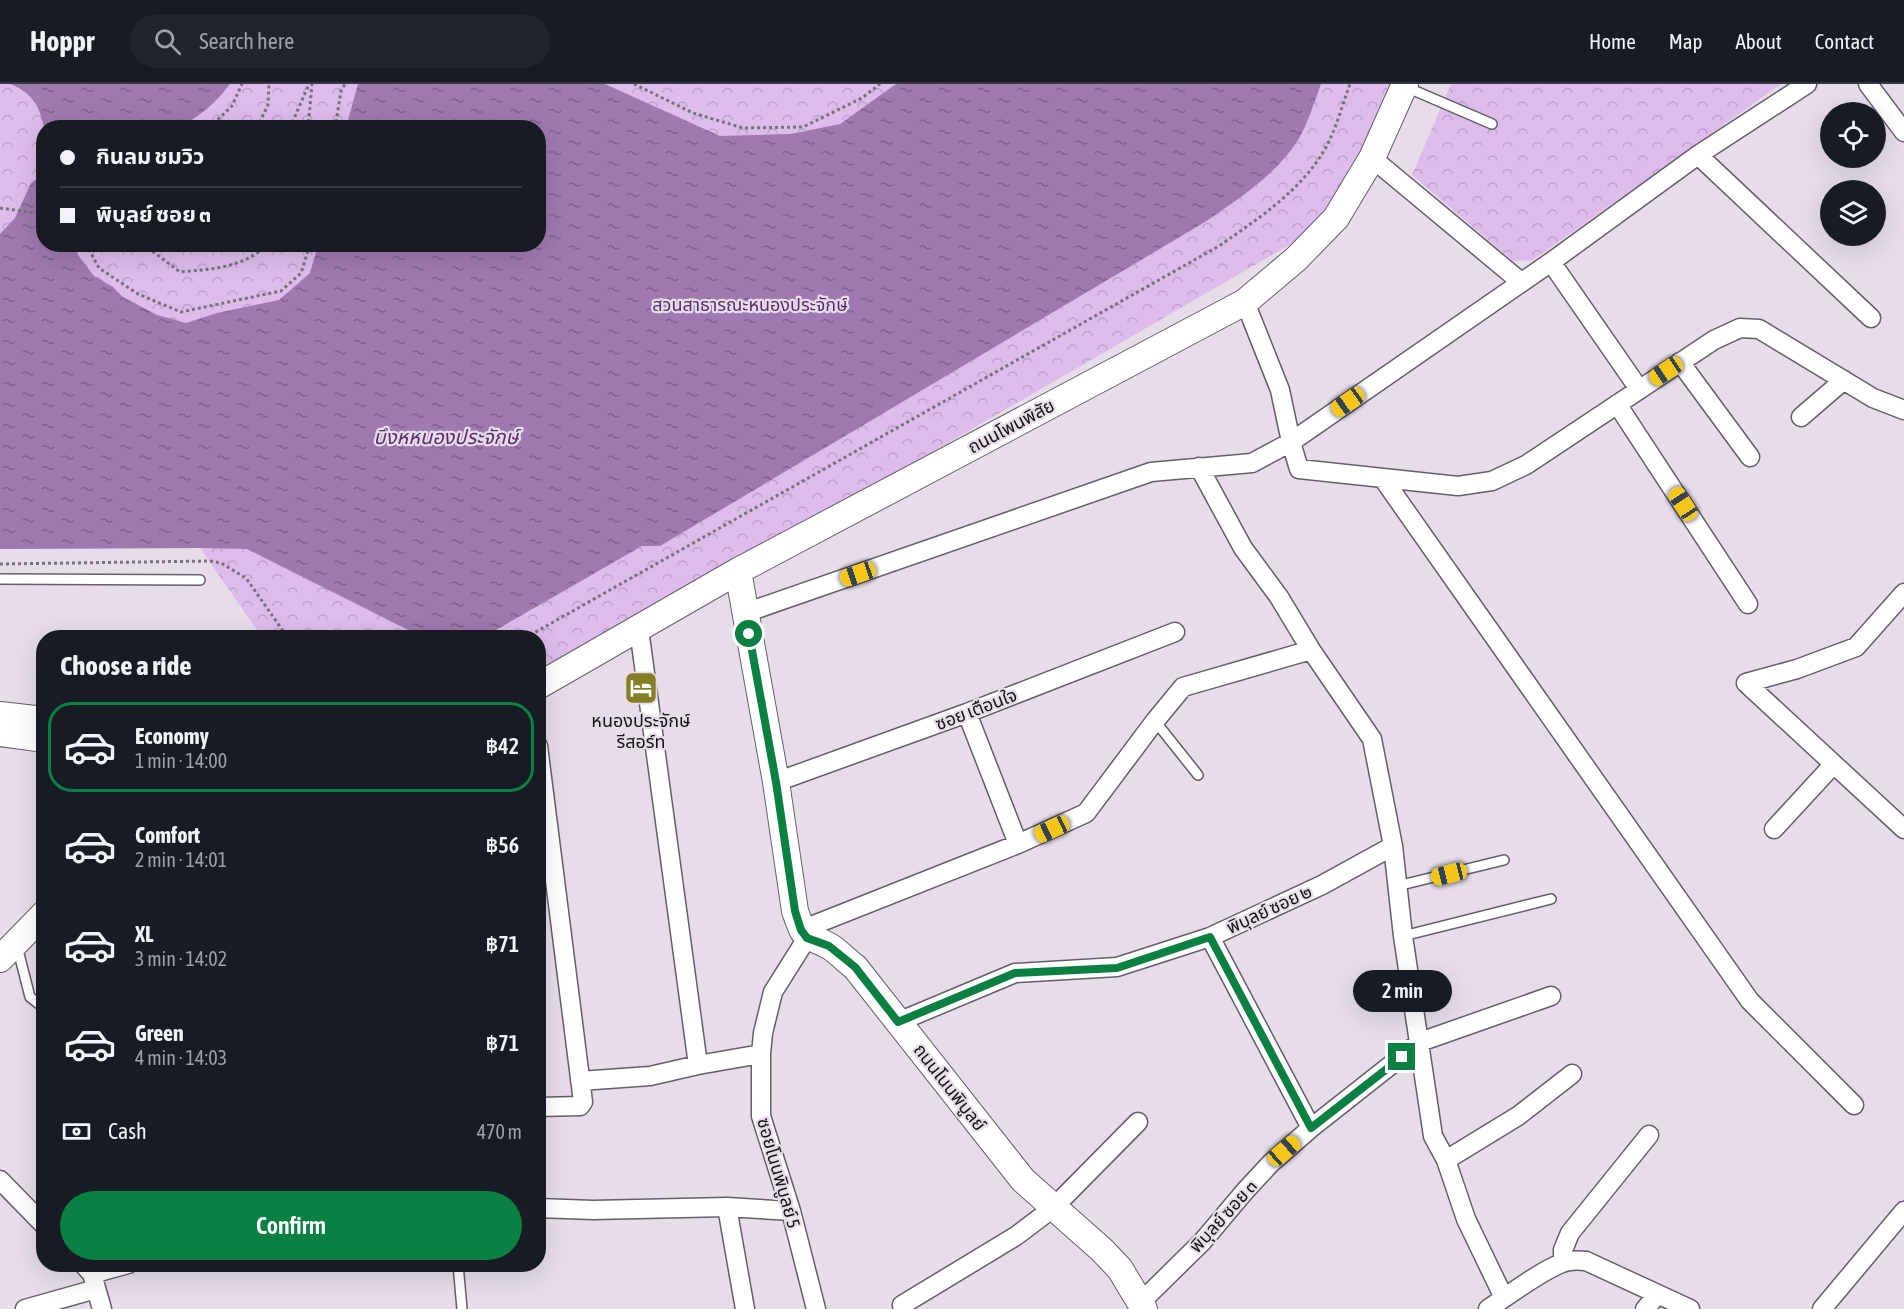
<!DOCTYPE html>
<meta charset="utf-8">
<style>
:root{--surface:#171b24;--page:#20242c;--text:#f1f3f6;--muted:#9ea1a6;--line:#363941;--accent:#0b8043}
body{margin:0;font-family:"Asap Condensed","Noto Sans Thai",sans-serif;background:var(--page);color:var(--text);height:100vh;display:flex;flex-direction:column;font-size:22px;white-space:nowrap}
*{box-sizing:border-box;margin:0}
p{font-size:20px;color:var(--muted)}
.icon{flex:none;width:33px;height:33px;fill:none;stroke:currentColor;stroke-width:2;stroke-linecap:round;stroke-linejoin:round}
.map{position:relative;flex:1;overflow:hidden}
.sheet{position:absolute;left:36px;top:546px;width:510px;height:642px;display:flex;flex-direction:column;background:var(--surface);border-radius:24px;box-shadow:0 6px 24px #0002}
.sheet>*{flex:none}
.guide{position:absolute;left:36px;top:36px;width:510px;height:132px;border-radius:24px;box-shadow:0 6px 24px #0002;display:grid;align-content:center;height:132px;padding:0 24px;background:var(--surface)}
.controls{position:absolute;left:1820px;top:18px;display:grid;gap:12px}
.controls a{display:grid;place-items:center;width:66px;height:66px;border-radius:50%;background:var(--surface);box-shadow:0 6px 24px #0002;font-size:30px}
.end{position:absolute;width:27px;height:27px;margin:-14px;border:8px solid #0b8043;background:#fff;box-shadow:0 0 0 3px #fff}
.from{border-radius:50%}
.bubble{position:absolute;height:42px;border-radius:21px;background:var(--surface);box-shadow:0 6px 24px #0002;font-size:20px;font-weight:600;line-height:42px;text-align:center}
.car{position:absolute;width:18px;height:36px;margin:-18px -9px;border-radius:8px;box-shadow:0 0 4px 2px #0007;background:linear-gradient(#f5c518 24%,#345 0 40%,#f5c518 0 76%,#345 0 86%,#f5c518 0)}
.guide b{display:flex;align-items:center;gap:21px;height:57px;font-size:22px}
.guide b+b{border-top:2px solid var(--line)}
.guide i{width:15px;height:15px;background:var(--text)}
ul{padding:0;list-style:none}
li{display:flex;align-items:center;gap:18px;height:90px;margin:0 12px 9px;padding:0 12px;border:3px solid transparent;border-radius:24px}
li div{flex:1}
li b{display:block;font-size:22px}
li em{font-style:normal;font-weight:600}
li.active{border-color:var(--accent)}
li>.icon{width:54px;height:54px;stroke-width:1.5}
h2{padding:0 24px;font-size:27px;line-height:72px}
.pay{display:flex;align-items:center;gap:15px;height:66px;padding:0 24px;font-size:22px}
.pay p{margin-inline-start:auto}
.button{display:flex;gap:12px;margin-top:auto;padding:12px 24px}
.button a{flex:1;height:69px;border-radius:36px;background:var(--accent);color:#fff;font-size:24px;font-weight:600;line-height:69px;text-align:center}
header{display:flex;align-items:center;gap:36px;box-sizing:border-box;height:84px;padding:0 30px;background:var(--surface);border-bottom:2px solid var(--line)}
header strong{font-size:28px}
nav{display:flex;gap:33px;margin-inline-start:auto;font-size:21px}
.search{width:420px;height:54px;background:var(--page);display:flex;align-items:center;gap:15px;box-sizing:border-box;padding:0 21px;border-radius:33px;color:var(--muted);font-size:22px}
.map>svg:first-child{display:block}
</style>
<header>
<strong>Hoppr</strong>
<div class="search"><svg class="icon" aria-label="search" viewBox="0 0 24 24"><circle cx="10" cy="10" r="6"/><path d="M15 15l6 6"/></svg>Search here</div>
<nav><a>Home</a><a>Map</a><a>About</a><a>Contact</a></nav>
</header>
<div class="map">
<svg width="1904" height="1225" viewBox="0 0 1904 1225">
<defs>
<pattern id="park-crowns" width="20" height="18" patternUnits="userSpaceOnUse" patternTransform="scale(1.5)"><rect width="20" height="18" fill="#ddbcec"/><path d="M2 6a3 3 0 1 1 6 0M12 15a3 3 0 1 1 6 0" fill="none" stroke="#bda1ca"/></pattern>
<pattern id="water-ripples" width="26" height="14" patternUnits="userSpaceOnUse" patternTransform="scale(1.5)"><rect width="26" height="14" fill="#9f79b0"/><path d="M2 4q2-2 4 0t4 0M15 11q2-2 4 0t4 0" fill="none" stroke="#80628e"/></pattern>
</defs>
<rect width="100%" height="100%" fill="#e6dde9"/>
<!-- park -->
<path fill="url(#park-crowns)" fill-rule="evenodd" d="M0 0H1413L1336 134 539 596 538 554 262 553 200 464 0 465ZM44 44H538V160H44Z
M1451 0H1781L1533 176 1513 177 1412 91Z"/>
<!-- water -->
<path fill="url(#water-ripples)" d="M11 0H230C216 19 200 32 180 43L44 44C40 21 32 10 11 0Z
M358 0H605L720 52 791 50 840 40 896 0H1321C1314 19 1308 39 1298 56 1276 91 1238 115 1205 138L660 462H642L482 554 418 551 247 465 200 464 0 465V150L15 134 31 99 37 95 43 69 44 160 76 161 78 171 94 192 113 203 123 213 157 231 186 239 217 229 279 216 310 189 318 161 538 160V44L346 43Z"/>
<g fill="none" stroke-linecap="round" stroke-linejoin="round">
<defs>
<path id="lane" d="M1406 3 1492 40
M0 495 200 496
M1155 637 1198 691
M1397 802 1504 776
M1403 852 1551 815
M17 862 30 913 44 924
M458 1180 462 1225"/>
<path id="street" d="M1868 0 1904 48
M1698 71 1871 234
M1372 74 1521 198
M1551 178 1639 305
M1245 218 1280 306 1291 358 1299 385 1458 402 1492 397 1526 381 1714 256 1740 244 1759 245 1873 314 1904 326
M1680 278 1750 373
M1617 320 1748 520
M1801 333 1844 296
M1199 383 1243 464 1279 513 1311 566 1372 655 1393 762 1403 852 1433 1052 1446 1076 1466 1135 1504 1214
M1384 396 1750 917 1854 1021
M745 529 1151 388 1252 379 1291 358 1551 178 1698 71 1807 0
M639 545 698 981
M1746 599 1904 745
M1746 599 1797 585 1856 563 1904 509
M967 629 1018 760
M538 662 583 1018 580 1022 538 1023
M776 698 967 629 1175 548
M1774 745 1833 681
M801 846 1018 760 1086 729 1155 637 1183 603 1311 566
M1210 853 1311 1044
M807 854 773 908 763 949 761 970V1032L791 1127 816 1225
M898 938 1015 889 1117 883 1210 853 1322 801 1393 762
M580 997 650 992 698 981 761 970
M1446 1076 1518 1032 1572 990
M0 1096 44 1141
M727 1123 745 1225
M538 1124 593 1126 727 1123 791 1127
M1563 1178V1166L1570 1149 1649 1051
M83 1180 92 1190 102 1225
M92 1190 128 1180
M1141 1218 1202 1158 1245 1107 1271 1079 1311 1044 1420 958 1551 912
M902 1221 1016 1152 1053 1124 1138 1038
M25 1225 96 1205
M1488 1225C1509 1211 1539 1188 1562 1179 1569 1176 1578 1176 1586 1177L1690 1225
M1645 1225 1657 1211
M1822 1225 1904 1127"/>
<path id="secondary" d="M738 487 776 698 795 827C806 859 803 848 829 862 838 867 846 877 855 883L1023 1096 1102 1166 1120 1185 1144 1225
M538 602 738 487 1245 218 1296 175 1336 134 1372 74 1405 0
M0 631 44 636
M0 649 44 655
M0 875 44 830"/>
</defs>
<!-- lane casing -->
<use href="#lane" stroke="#655e69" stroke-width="12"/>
<!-- street casing -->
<use href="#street" stroke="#655e69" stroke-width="21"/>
<!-- secondary casing -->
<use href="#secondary" stroke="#655e69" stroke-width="28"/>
<!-- path -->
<path stroke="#78727a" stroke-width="3" stroke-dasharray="3 3" stroke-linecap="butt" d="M634 0 693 29 743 44 803 43 862 14 880 0
M209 44 232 22 242 0
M257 44 268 21 269 0
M290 44 309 0
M308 44 312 0
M335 44 341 7 345 0
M0 124 44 130
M86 160 99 184 138 210 181 228 281 207 301 189 310 160
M143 160 180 188C214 185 242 184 269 160
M0 480 210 477 221 479 246 494 288 554
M525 554 1219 162C1256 136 1295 111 1320 73 1335 51 1341 24 1350 0"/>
<!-- lane -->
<use href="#lane" stroke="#fff" stroke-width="9"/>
<!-- street -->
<use href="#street" stroke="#fff" stroke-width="18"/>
<!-- secondary -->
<use href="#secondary" stroke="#fff" stroke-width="26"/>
</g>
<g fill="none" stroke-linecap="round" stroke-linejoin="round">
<!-- route -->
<path stroke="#0b8043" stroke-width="8" d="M749 550 776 698 795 827 801 846 807 854 829 862 855 883 898 938 1015 889 1117 884 1210 853 1311 1044 1402 973"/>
</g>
<!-- icons -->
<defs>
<symbol id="hotel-square" viewBox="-11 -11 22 22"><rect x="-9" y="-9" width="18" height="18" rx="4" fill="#847e25" stroke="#e6dde9"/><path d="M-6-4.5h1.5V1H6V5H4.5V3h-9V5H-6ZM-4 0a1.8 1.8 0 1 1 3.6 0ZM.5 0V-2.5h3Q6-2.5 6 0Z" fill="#fff"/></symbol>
</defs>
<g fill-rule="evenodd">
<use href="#hotel-square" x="622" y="585" width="38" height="38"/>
</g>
<g text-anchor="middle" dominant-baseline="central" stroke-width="4.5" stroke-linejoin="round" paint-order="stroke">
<!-- park labels -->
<g font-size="18" fill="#5b2a6e" stroke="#e6dde9">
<text x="750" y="220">สวนสาธารณะหนองประจักษ์</text>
</g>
<!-- street labels -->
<g font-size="18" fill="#151216" stroke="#e6dde9">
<text transform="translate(1011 342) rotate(-28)">ถนนโพนพิสัย</text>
<text transform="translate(976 625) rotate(-21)">ซอย เตือนใจ</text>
<text transform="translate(1269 825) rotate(-25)">พิบุลย์ ซอย ๒</text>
<text transform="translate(950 1003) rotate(52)">ถนนโนนพิบูลย์</text>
<text transform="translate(779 1089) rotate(74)">ซอยโนนพิบูลย์ 5</text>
<text transform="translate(1223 1132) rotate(-48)">พิบุลย์ ซอย ๓</text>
</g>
<!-- poi labels -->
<g font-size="18" fill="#151216" stroke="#e6dde9">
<text x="641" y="636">หนองประจักษ์<tspan x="641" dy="21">รีสอร์ท</tspan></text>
</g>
<!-- water labels -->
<g font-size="20" font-style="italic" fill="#5c2b70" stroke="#e6dde9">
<text x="446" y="352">บึงหหนองประจักษ์</text>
</g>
</g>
</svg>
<div class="controls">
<a><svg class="icon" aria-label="locate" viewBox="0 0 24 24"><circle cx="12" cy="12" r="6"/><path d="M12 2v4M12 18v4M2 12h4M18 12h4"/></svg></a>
<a><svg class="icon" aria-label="layers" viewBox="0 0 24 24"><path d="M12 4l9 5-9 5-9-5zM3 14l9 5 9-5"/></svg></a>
</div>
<i class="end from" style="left:749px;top:550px"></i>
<i class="end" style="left:1402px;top:973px"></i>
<div class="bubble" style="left:1353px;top:886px;width:99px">2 min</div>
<i class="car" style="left:1666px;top:287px;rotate:236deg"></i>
<i class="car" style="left:1348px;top:318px;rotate:235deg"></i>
<i class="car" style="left:1683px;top:420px;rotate:327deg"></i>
<i class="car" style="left:858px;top:490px;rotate:251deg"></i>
<i class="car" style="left:1052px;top:745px;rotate:245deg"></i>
<i class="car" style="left:1449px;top:790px;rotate:256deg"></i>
<i class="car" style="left:1284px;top:1067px;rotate:49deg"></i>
<div class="guide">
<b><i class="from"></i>กินลม ชมวิว</b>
<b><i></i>พิบุลย์ ซอย ๓</b>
</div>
<section class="sheet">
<h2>Choose a ride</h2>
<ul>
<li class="active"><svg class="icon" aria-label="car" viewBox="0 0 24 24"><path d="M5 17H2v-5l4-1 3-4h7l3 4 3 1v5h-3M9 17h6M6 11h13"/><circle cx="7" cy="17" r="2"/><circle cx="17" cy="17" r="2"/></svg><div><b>Economy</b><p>1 min · 14:00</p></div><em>฿42</em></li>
<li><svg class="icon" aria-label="car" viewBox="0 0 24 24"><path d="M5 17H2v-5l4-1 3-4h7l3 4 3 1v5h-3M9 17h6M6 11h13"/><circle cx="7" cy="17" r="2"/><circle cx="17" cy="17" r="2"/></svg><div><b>Comfort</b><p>2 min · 14:01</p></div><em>฿56</em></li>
<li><svg class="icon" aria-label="car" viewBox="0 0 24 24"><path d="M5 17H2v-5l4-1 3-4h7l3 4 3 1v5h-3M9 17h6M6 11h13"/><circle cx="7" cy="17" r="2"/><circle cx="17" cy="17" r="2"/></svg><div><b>XL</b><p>3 min · 14:02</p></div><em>฿71</em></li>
<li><svg class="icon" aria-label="car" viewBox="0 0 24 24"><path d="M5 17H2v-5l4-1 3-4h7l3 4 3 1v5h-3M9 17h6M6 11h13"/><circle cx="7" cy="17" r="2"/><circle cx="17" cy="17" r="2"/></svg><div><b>Green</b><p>4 min · 14:03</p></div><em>฿71</em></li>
</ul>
<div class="pay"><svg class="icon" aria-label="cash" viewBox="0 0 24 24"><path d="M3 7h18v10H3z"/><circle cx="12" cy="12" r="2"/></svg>Cash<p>470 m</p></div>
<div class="button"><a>Confirm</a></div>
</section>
</div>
